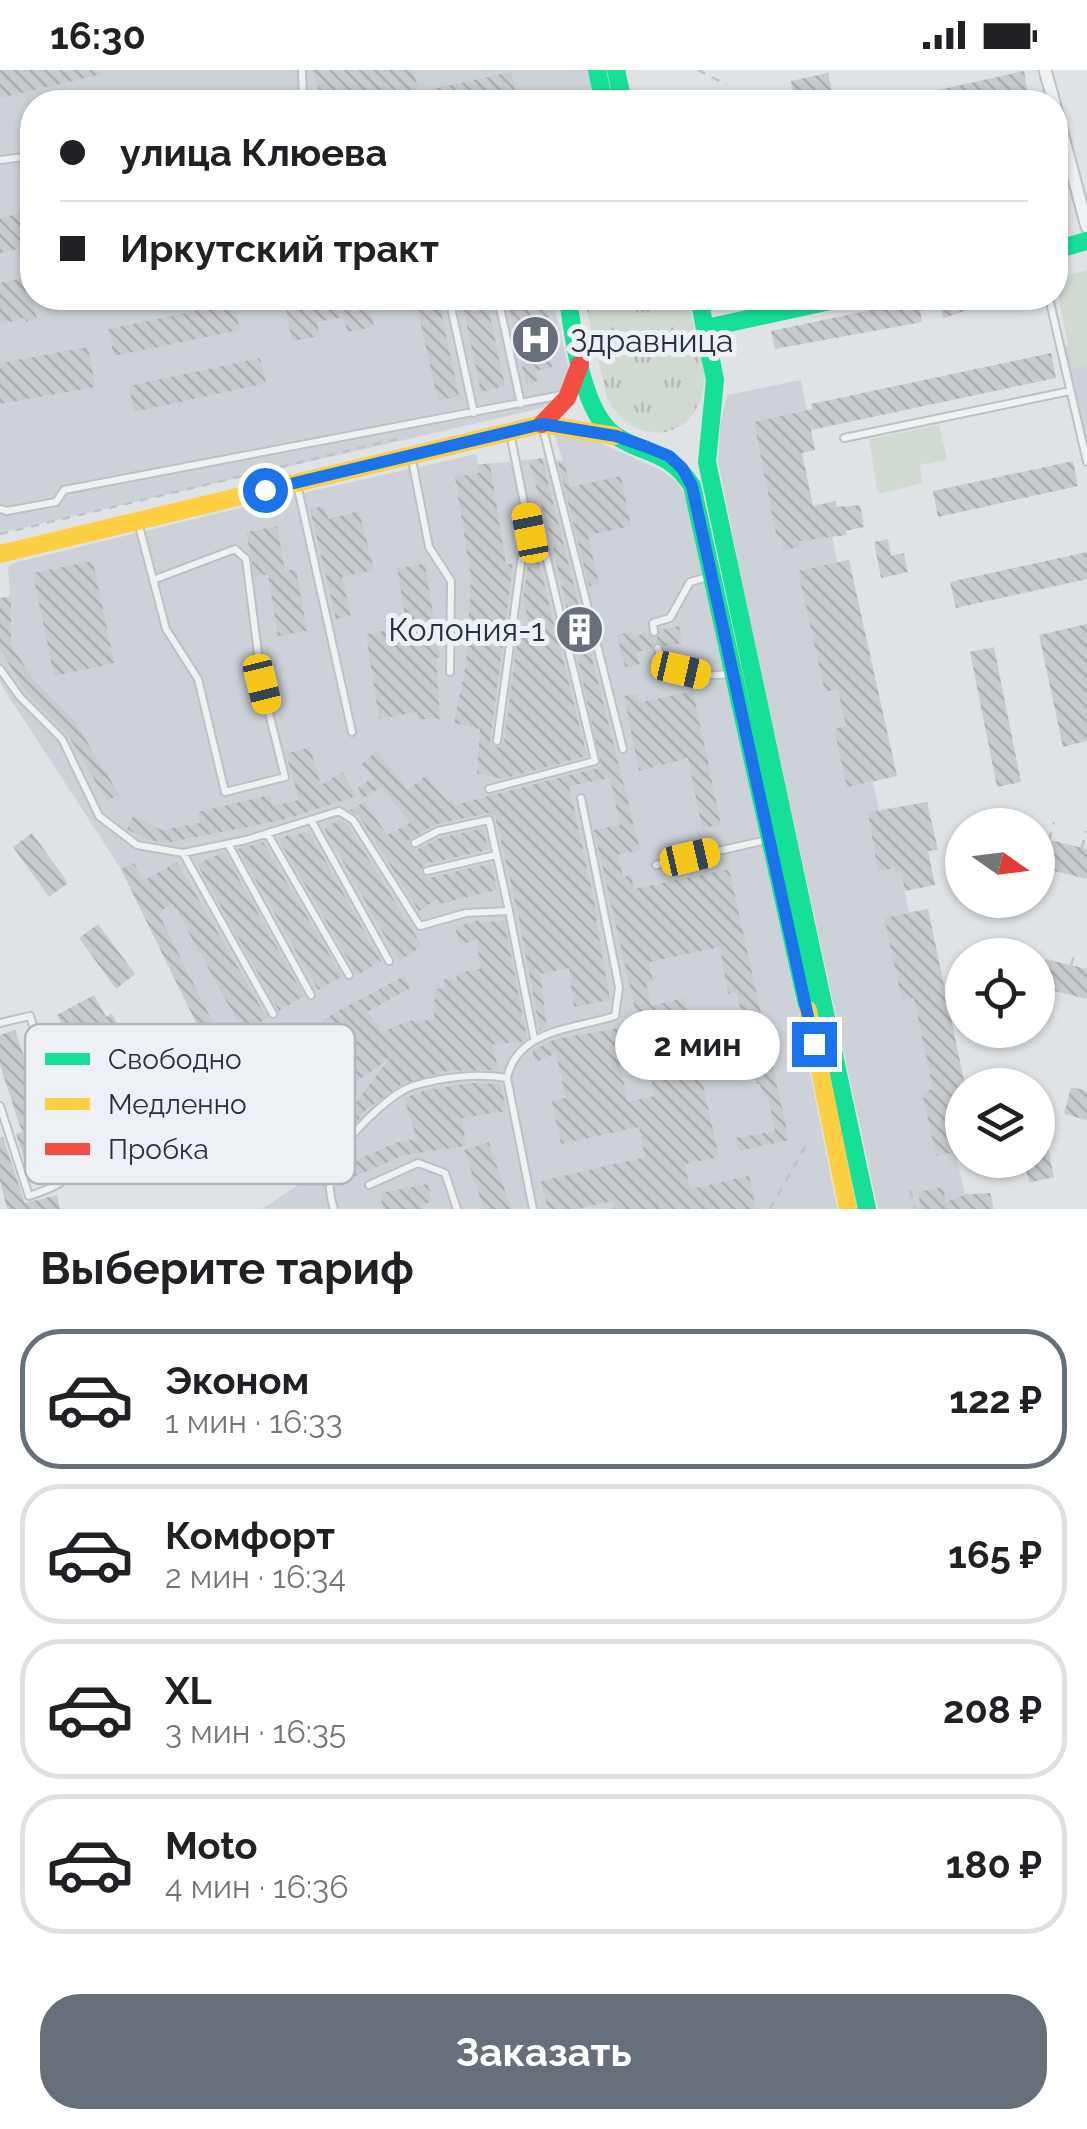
<!DOCTYPE html>
<html lang="ru">
<meta charset="utf-8">
<style>
:root{--surface:#fff;--page:#f6f6f6;--text:#202124;--muted:#757577;--line:#e0e0e0;--accent:#676f7a}
body{margin:0;font-family:Raleway,sans-serif;background:var(--page);color:var(--text);height:100vh;display:flex;flex-direction:column;font-size:38px;white-space:nowrap}
*{box-sizing:border-box;margin:0}
p{font-size:32px;color:var(--muted)}
.icon{flex:none;width:55px;height:55px;fill:none;stroke:currentColor;stroke-width:2;stroke-linecap:round;stroke-linejoin:round}
.map{position:relative;height:1139px;overflow:hidden}
.drawer{display:flex;flex-direction:column;background:var(--surface);flex:1}
.drawer>*{flex:none}
.guide{position:absolute;left:20px;top:20px;width:1048px;height:220px;border-radius:40px;box-shadow:0 2px 8px #0004;display:grid;align-content:center;height:220px;padding:0 40px;background:var(--surface)}
.needle{width:65px;rotate:104deg}
.controls{position:absolute;left:945px;top:738px;display:grid;gap:20px}
.controls a{display:grid;place-items:center;width:110px;height:110px;border-radius:50%;background:var(--surface);box-shadow:0 2px 8px #0004;font-size:50px}
.end{position:absolute;width:45px;height:45px;margin:-22px;border:12px solid #1a73e8;background:#fff;box-shadow:0 0 0 5px #fff}
.from{border-radius:50%}
.bubble{position:absolute;height:70px;border-radius:35px;background:var(--surface);box-shadow:0 2px 8px #0004;font-size:32px;font-weight:700;line-height:70px;text-align:center}
.car{position:absolute;width:30px;height:60px;margin:-30px -15px;border-radius:12px;box-shadow:0 0 8px 2px #0007;background:linear-gradient(#f5c518 24%,#345 0 40%,#f5c518 0 76%,#345 0 86%,#f5c518 0)}
.guide b{display:flex;align-items:center;gap:35px;height:95px;font-size:38px}
.guide b+b{border-top:2px solid var(--line)}
.guide i{width:25px;height:25px;background:var(--text)}
ul{padding:0;list-style:none}
li{display:flex;align-items:center;gap:30px;height:140px;margin:0 20px 15px;padding:0 20px;border:5px solid var(--line);border-radius:40px}
li div{flex:1}
li b{display:block;font-size:38px}
li em{font-style:normal;font-weight:700}
li.current{border-color:var(--accent)}
li>.icon{width:90px;height:90px;stroke-width:1.5}
h2{padding:0 40px;font-size:45px;line-height:120px}
.cta{display:flex;gap:20px;margin-top:auto;padding:20px 40px}
.cta a{flex:1;height:115px;border-radius:40px;background:var(--accent);color:#fff;font-size:40px;font-weight:700;line-height:115px;text-align:center}
.status{display:flex;justify-content:space-between;align-items:center;height:70px;padding:0 50px;background:var(--surface);direction:ltr}
.status svg{height:28px;fill:currentColor}
.map>svg:first-child{display:block}
</style>
<div class="status"><b>16:30</b><svg viewBox="0 0 49 12"><path d="M0 12V9h3v3zM5 12V6h3v6zM10 12V3h3v9zM15 12V0h3v12zM26 1h20v11H26zM47 4h2v5h-2z"/></svg></div>
<div class="map">
<svg width="1087" height="1139" viewBox="0 0 1087 1139">
<defs>
<pattern id="grass-tufts" width="24" height="20" patternUnits="userSpaceOnUse" patternTransform="scale(2.5)"><rect width="24" height="20" fill="#d1dad0"/><path d="M3 7l-1-3M5 7V3M7 7l1-3M15 17l-1-3M17 17v-4M19 17l1-3" fill="none" stroke="#b3bbb4"/></pattern>
<pattern id="building-back-hatch" width="6" height="6" patternUnits="userSpaceOnUse" patternTransform="scale(2.5)"><rect width="6" height="6" fill="#c8cbce"/><path d="M-1 5l2 2M0 0l6 6M5-1l2 2" fill="none" stroke="#acafb2"/></pattern>
</defs>
<rect width="100%" height="100%" fill="#e0e3e6"/>
<!-- built -->
<path fill="#cdd2d9" d="M0 0H590L596 32H32V228H557L556 243 568 296 565 316 558 330 542 338 0 463Z
M1087 271V381L1063 277Z
M801 310 809 352 781 413 832 465 837 492 849 490 854 515 831 520 879 740 927 732 930 745 896 803 901 802 909 842 928 839 933 866 952 1069 965 1124 990 1123 993 1135 982 1139H878L750 550 718 392 720 356 727 325Z
M554 364 594 370 663 401 677 412 686 426 788 891 837 1139H262L307 1109 180 1013 168 992 205 971 121 799 0 613V528L10 526 8 497 17 492 285 427 476 384 478 395 542 388 563 391Z"/>
<!-- grass -->
<path fill="url(#grass-tufts)" d="M584 228H686C693 255 709 292 703 320 691 376 631 375 607 328Z"/>
<!-- park -->
<path fill="#d1dad0" d="M1087 200V296L1073 299 1055 209Z
M939 355 947 390 920 395 923 413 878 424 869 369Z"/>
<!-- building -->
<path fill="url(#building-back-hatch)" d="M0 0H102L103 4 0 28Z
M313 0H413L419 22 511 2 518 32H322Z
M1024 1 1029 28 1010 32H903V28Z
M828 3 834 32H795L791 11Z
M30 141 32 176 0 183V148Z
M28 207 37 250 26 252 25 248 0 254V213Z
M284 228H368L374 257 347 262 344 247 317 252 320 266 292 271Z
M415 228H438L459 326 438 331Z
M461 228H486L505 316 481 322Z
M507 228H544L556 283 550 285 552 297 536 301 538 311 526 313Z
M928 228H975L977 237 943 248 941 237 920 241 922 252 775 279 771 261Z
M234 233 240 260 114 286 108 259Z
M88 277 95 317 0 334V293Z
M1051 283 1056 308 811 360 815 380 802 383 813 436 836 431V437L860 435 864 457 846 461 847 465 799 471 800 477 783 480 781 467 777 468 754 352 812 339 811 334Z
M260 288 266 313 134 342 129 316Z
M542 388 640 780 618 785 623 807 631 805 634 819 729 799 789 1070 739 1081 736 1068 775 1061 768 1026 763 1027 760 1014H757L737 922 728 924 720 877 649 892 653 911 646 912 651 936 684 928 719 1087 685 1094 690 1119 749 1106 756 1139H614L613 1131 576 1139H548L541 1111 645 1087 639 1057 561 1074 552 1031 566 1028 556 983 536 992 532 981 555 969 619 958 621 971 615 973 628 1032 655 1026 594 760 620 755 610 708 569 716 598 849 596 850 610 930 574 937 569 898 540 904 547 957 540 961 519 849 495 746 488 743 437 754 410 769 409 775 416 780 440 768 484 758 488 780 425 794 420 802 429 808 491 793 497 820 439 834 437 829 419 841 359 746 349 740 365 732 387 765 410 753 381 717 362 729 358 717 373 708 362 694 377 681 408 720 426 705 447 731 453 730 454 735 597 698 601 694 553 477 529 391Z
M564 391 570 417 621 406 631 456 588 465 599 514 589 516 558 392Z
M1073 391 1078 416 938 447 933 421Z
M490 393 506 495 513 493 490 673 497 678 504 673 518 564 531 561 523 528 529 487 530 482 536 481 587 686 502 709 477 703 480 659 454 653 466 594 471 508 455 407 479 403 477 395Z
M325 436 328 449 359 441 374 500 342 507 351 545 336 549 310 439Z
M277 456 285 501 296 499 307 561 278 566 268 504 255 507 246 462Z
M888 469 891 486 904 483 908 502 881 508 874 472Z
M1087 482V509L956 538 950 512Z
M849 490 897 706 847 717 834 659 846 656 838 619 825 622 798 501Z
M93 491 114 593 54 606 33 503Z
M425 494 440 587 436 588 440 649H418L417 642 379 649 366 564 407 557 397 498Z
M11 527V575L34 610 75 652 119 724 107 731 68 665 25 621 0 579V528Z
M1087 554V671L1063 677 1039 565Z
M679 556 682 573 665 576 656 572 651 579 636 582 640 594 625 597 617 565 632 561 634 566 647 563 656 569 661 560Z
M994 577 1021 712 997 717 970 582Z
M693 621 721 755 702 758 688 688 639 701 624 626 637 624 639 633Z
M310 677 321 715 342 702 357 726 282 750 166 773 148 770 127 759 133 746 162 760 200 753 198 742 270 725 273 736 299 730 286 684Z
M927 732 938 780 928 781 935 815 905 821 901 802 896 803 895 798 878 801 868 743Z
M340 750 348 755 422 876 399 891 324 758Z
M303 762 310 763 381 891 357 905 279 770 290 764 292 768Z
M32 763 68 813 49 827 13 777Z
M1038 767 1087 779V809L1038 797Z
M263 772 342 906 318 920 238 779Z
M224 782 304 926 279 941 197 794Z
M177 792 267 948 244 963 173 834 158 842 223 973 210 980 217 992 180 1013 168 992 205 971 121 799 134 793 143 811Z
M928 839 965 1015H962V1067L952 1069 955 1082 936 1086 922 1022 933 1019 914 928 902 930 884 848Z
M479 850 480 853 504 850 527 968 522 972 493 974 498 1000 447 1001 400 1015 366 1040 329 1087 319 1080 391 987 331 1030 323 1022 344 1005 321 974 280 1007 277 1004 247 1042 238 1034 268 996 272 999 332 944 404 906 410 918 367 942 382 962 408 951 434 950 435 919 444 918V909L456 910 458 903 480 899 477 870 460 875 455 857Z
M98 854 135 904 116 919 79 868Z
M1045 889 1087 899V929L1038 917Z
M94 925 106 947 112 944 120 958 77 982 57 945Z
M15 960 62 1100 31 1110 16 1064 22 1062 0 995V965Z
M472 1013 501 1014 506 1041 462 1048 466 1076 404 1085 349 1109 343 1096 398 1072 417 1069 404 1028 426 1020Z
M1071 1017 1087 1021V1050L1064 1044Z
M1042 1051 1054 1107 1029 1113 1024 1090H1038V1052Z
M3 1067 25 1133 57 1125 60 1139H7L0 1111V1068Z
M489 1072 511 1139H484L464 1080Z
M428 1114 432 1132 422 1134 423 1139H383L380 1123Z
M943 1117 946 1132 965 1125 990 1123 994 1139H921L918 1122Z"/>
<g fill="none" stroke-linecap="round" stroke-linejoin="round">
<defs>
<path id="lane" d="M296 32 303 31 302 0
M0 90 32 86
M449 228 474 343
M498 228 521 334
M1049 228 1087 392
M542 355 623 679
M844 368 1070 321
M412 390 429 477 451 511 450 602
M297 414 352 662
M0 439 7 441 56 432 64 420 562 325
M138 452 166 559 198 609 225 722 285 707 262 615 246 489 235 479 153 510
M654 562 653 553 670 548 690 512 711 506
M658 578 661 592C685 602 707 609 732 603
M0 599 20 627 62 669 99 746 137 775 183 783 246 770 339 741 353 750 420 856 466 843 509 841 534 968
M497 671 522 485 529 464
M489 719 595 691 545 481 530 463 510 363
M311 750 389 891
M267 763 349 905
M415 773 438 761 489 750 509 841
M228 774 311 925
M183 783 273 944
M656 795 767 770
M427 801 496 785
M0 953 30 946 74 1088C70 1114 52 1118 29 1126L0 1036
M369 1115 418 1093 445 1103 457 1139
M334 1139C330 1128 328 1111 331 1100 338 1074 388 1024 413 1016 442 1007 477 1003 507 1008
M533 1139 507 1008C517 959 575 959 615 946L619 917 581 728"/>
<path id="street" d="M1045 0 1054 32
M1055 36 1087 157"/>
</defs>
<!-- lane casing -->
<use href="#lane" stroke="#bec1c4" stroke-width="10"/>
<!-- street casing -->
<use href="#street" stroke="#bec1c4" stroke-width="15"/>
<!-- path -->
<path stroke="#bfc1c5" stroke-width="2.5" stroke-dasharray="8 8" stroke-linecap="butt" d="M698 0 727 15
M729 22 745 32
M0 464 397 369
M1049 770 1054 752
M1082 778 1086 761
M1071 895 1075 882
M910 1120 915 1139
M770 1139 805 1077"/>
<!-- lane -->
<use href="#lane" stroke="#eff1f2" stroke-width="6"/>
<!-- street -->
<use href="#street" stroke="#eff1f2" stroke-width="11"/>
<!-- fast -->
<path stroke="#16e098" stroke-width="18" d="M597 0 604 32
M616 0 623 32
M1055 180 1087 171
M568 228C573 266 582 343 616 366 647 386 669 380 692 416L808 940
M699 228 715 310 707 392 867 1139
M706 258 844 228"/>
<!-- slow -->
<path stroke="#ffcf43" stroke-width="18" d="M0 484 542 354 615 366
M808 940 848 1139"/>
<!-- jam -->
<path stroke="#f24e42" stroke-width="18" d="M542 354 567 328 580 294"/>
</g>
<g fill="none" stroke-linecap="round" stroke-linejoin="round">
<!-- route -->
<path stroke="#1a73e8" stroke-width="12" d="M265 420 542 354 616 366 647 377 669 386 682 398 692 416 814 974"/>
</g>
<!-- icons -->
<defs>
<symbol id="hospital-disc" viewBox="-11 -11 22 22"><circle r="9.5" fill="#676f7a" stroke="#edf1f6"/><path d="M-5-5h3v3.5h4V-5h3V5h-3V1.5h-4V5h-3Z" fill="#fff"/></symbol>
<symbol id="building-disc" viewBox="-11 -11 22 22"><circle r="9.5" fill="#676f7a" stroke="#edf1f6"/><path d="M-4-6H4V6H1V3H-1V6H-4ZM-2.5-4.3h1.7v1.8h-1.7ZM.8-4.3h1.7v1.8H.8ZM-2.5-1h1.7V.8h-1.7ZM.8-1h1.7V.8H.8Z" fill="#fff"/></symbol>
</defs>
<g fill-rule="evenodd">
<use href="#hospital-disc" x="508" y="242" width="55" height="55"/>
<use href="#building-disc" x="552" y="532" width="55" height="55"/>
</g>
<g text-anchor="middle" dominant-baseline="central" stroke-width="10" stroke-linejoin="round" paint-order="stroke">
<!-- poi labels -->
<g font-size="32" fill="#263040" stroke="#edf1f6" text-anchor="start">
<text x="570" y="270">Здравница</text>
<text x="545" y="559" text-anchor="end">Колония-1</text>
</g>
</g>
<!-- legend -->
<rect x="25" y="954" width="330" height="160" rx="15" fill="#edf1f6" stroke="#b1b7bf" stroke-width="2.5"/>
<rect x="45" y="983" width="45" height="12" fill="#16e098"/>
<rect x="45" y="1028" width="45" height="12" fill="#ffcf43"/>
<rect x="45" y="1073" width="45" height="12" fill="#f24e42"/>
<g font-size="28" fill="#263040">
<text x="108" y="999">Свободно</text>
<text x="108" y="1044">Медленно</text>
<text x="108" y="1089">Пробка</text>
</g>
</svg>
<div class="controls">
<a><svg class="needle" viewBox="-14 -14 28 28"><path d="M0-13l5 13h-10z" fill="#e53935"/><path d="M0 13l5-13h-10z" fill="#757577"/></svg></a>
<a><svg class="icon" aria-label="locate" viewBox="0 0 24 24"><circle cx="12" cy="12" r="6"/><path d="M12 2v4M12 18v4M2 12h4M18 12h4"/></svg></a>
<a><svg class="icon" aria-label="layers" viewBox="0 0 24 24"><path d="M12 4l9 5-9 5-9-5zM3 14l9 5 9-5"/></svg></a>
</div>
<i class="end from" style="left:265px;top:420px"></i>
<i class="end" style="left:814px;top:974px"></i>
<div class="bubble" style="left:615px;top:940px;width:165px">2 мин</div>
<i class="car" style="left:530px;top:463px;rotate:349deg"></i>
<i class="car" style="left:681px;top:600px;rotate:103deg"></i>
<i class="car" style="left:262px;top:614px;rotate:166deg"></i>
<i class="car" style="left:690px;top:787px;rotate:77deg"></i>
<div class="guide">
<b><i class="from"></i>улица Клюева</b>
<b><i></i>Иркутский тракт</b>
</div>
</div>
<section class="drawer">
<h2>Выберите тариф</h2>
<ul>
<li class="current"><svg class="icon" aria-label="car" viewBox="0 0 24 24"><path d="M5 17H2v-5l4-1 3-4h7l3 4 3 1v5h-3M9 17h6M6 11h13"/><circle cx="7" cy="17" r="2"/><circle cx="17" cy="17" r="2"/></svg><div><b>Эконом</b><p>1 мин · 16:33</p></div><em>122 ₽</em></li>
<li><svg class="icon" aria-label="car" viewBox="0 0 24 24"><path d="M5 17H2v-5l4-1 3-4h7l3 4 3 1v5h-3M9 17h6M6 11h13"/><circle cx="7" cy="17" r="2"/><circle cx="17" cy="17" r="2"/></svg><div><b>Комфорт</b><p>2 мин · 16:34</p></div><em>165 ₽</em></li>
<li><svg class="icon" aria-label="car" viewBox="0 0 24 24"><path d="M5 17H2v-5l4-1 3-4h7l3 4 3 1v5h-3M9 17h6M6 11h13"/><circle cx="7" cy="17" r="2"/><circle cx="17" cy="17" r="2"/></svg><div><b>XL</b><p>3 мин · 16:35</p></div><em>208 ₽</em></li>
<li><svg class="icon" aria-label="car" viewBox="0 0 24 24"><path d="M5 17H2v-5l4-1 3-4h7l3 4 3 1v5h-3M9 17h6M6 11h13"/><circle cx="7" cy="17" r="2"/><circle cx="17" cy="17" r="2"/></svg><div><b>Moto</b><p>4 мин · 16:36</p></div><em>180 ₽</em></li>
</ul>
<div class="cta"><a>Заказать</a></div>
</section>
